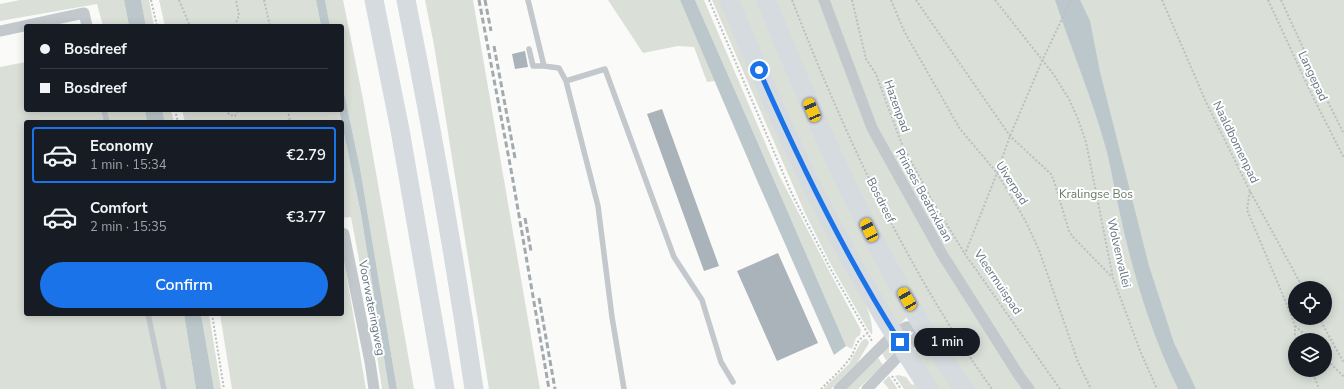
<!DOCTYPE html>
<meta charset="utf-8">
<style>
:root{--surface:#171b24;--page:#242831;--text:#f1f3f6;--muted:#9ea1a6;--line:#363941;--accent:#1a73e8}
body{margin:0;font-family:"Nunito Sans",sans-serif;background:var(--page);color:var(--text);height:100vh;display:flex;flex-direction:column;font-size:15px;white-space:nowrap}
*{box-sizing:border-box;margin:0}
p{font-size:13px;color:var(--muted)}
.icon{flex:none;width:22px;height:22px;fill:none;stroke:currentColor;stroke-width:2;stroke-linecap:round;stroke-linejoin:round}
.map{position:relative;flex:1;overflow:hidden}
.drawer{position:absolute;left:24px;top:120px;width:320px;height:196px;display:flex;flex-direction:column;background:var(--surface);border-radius:4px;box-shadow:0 2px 10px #0003}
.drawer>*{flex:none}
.guide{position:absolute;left:24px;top:24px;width:320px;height:88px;border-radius:4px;box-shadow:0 2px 10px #0003;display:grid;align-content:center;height:88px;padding:0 16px;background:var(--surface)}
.buttons{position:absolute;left:1288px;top:281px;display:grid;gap:8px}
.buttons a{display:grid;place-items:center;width:44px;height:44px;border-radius:50%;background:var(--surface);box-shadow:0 2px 10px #0003;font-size:20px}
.end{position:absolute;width:18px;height:18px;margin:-9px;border:5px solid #1a73e8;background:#fff;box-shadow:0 0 0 2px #fff}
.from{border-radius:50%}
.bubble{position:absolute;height:28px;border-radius:14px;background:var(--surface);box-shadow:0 2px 10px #0003;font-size:13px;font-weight:600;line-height:28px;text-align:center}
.car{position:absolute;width:12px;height:24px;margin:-12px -6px;border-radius:5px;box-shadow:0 0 3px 1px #0007;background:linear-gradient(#f5c518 24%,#345 0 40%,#f5c518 0 76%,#345 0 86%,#f5c518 0)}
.guide b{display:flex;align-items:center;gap:14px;height:38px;font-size:15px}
.guide b+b{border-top:1px solid var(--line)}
.guide i{width:10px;height:10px;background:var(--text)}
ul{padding:7px 0 0;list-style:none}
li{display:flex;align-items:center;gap:12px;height:56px;margin:0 8px 6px;padding:0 8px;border:2px solid transparent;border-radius:4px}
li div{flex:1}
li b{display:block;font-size:15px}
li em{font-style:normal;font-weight:600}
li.current{border-color:var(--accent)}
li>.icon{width:36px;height:36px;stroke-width:1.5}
.action{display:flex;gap:8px;margin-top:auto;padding:8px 16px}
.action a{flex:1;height:46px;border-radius:24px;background:var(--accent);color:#fff;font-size:16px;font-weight:600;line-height:46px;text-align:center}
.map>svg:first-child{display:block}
</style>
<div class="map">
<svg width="1344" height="389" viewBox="0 0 1344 389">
<rect width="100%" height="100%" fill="#fafaf8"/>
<!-- green -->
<path fill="#dadfd7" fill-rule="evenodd" d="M20 0H124L129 26H103L97 4 0 21V4Z
M141 0H149L154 26H146Z
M159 0H316L321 26H165Z
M325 0H343L363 99 414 389H397L360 168 342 83V26H330Z
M425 0H473L540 389H489L434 45Z
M608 0H680L715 81 707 82 694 47 678 46 643 53Z
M695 0H704L779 175 827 267 861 330 860 335 856 338 852 349 846 346 754 134Z
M712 0H721C760 84 799 169 838 253 849 277 875 309 872 335L867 328 830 263 805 213Z
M736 0H758L907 317 895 329 838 228Z
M772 0H1344V389H971L895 262 851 177ZM1295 288H1325V318H1295ZM1295 340H1325V370H1295Z
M26 62V110H145L147 122H26V314H184L196 389H0V67Z
M162 110H171L174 122H165Z
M182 110H339L341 122H185Z
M342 124 361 214 389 389H382L370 308 360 265 351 217 342 218Z
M342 249 366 389H232L220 314H342Z
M201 314H209L221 389H214Z
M864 339H867L869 343 857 363 831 389H823L849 364 861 342Z
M923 339 957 389H932L915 351 919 343Z
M892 341 898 349 887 360H886L882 353Z
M877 356 883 365 858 389H843Z
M898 375 906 377 912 385 915 384 918 389H904L895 376Z
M889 376 897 388V389H889L883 382Z"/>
<!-- water -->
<path fill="#bbc7cb" d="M124 0H141L146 26H129Z
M316 0H325L330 26H321Z
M680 0H695L754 134 846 346 834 355 756 178Z
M1055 0H1080L1090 21 1100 72 1149 266 1174 343 1196 389H1178C1151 333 1133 274 1120 214 1115 193 1112 172 1107 152 1093 100 1072 51 1055 0Z
M342 83 360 168 397 389H389L361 214 339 110H342Z
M145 110H162L165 122H147Z
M184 314H201L214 389H196Z"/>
<!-- building -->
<path fill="#aab3b9" d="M525 51 528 67 515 69 512 54Z
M662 109 719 266 704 271 647 114Z
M778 253 818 343 777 361 737 271Z"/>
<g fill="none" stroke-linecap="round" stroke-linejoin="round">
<!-- path -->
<path stroke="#bbbfc2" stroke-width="2" stroke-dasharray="2 2" stroke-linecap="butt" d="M151 0 157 26
M179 0 190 26
M264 0 270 26
M709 0 792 194 830 268 872 341
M792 0C845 136 907 270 992 389
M852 0 866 59 876 74 901 142 930 197 965 254
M891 0 904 31 960 129 997 173 1025 220 1039 250 1078 362 1091 389
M916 0 1010 136 1051 174 1054 181 1069 231 1073 237 1112 277
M995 0 1054 75 1069 99 1078 119 1086 142 1113 278 1141 353 1157 389
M1162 0 1206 102 1250 191 1303 288
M1268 0 1312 95 1344 158
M1281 0 1327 100 1344 134
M235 26 239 15 236 0
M175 110 178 122
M225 110 230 115 235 116 238 110
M288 110 290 122
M1250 191 1247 210 1290 312 1295 326V336L1297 340
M212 314 224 389
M1319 318 1344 363
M1295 326 1302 332 1310 340
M1325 358 1344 377
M1312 370 1319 389
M892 376 901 389
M821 389C830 380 840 371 848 361 858 349 852 343 867 334
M1060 389 965 254 997 173 1010 136 1042 61 1071 0"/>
<!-- lane -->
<path stroke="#c3c8cc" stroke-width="5.5" d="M528 0 544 66 559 68 566 81 598 206 612 317 624 389
M529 49 533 66H544
M566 81 605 69 674 257 702 300 721 362 733 382
M104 110 107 122
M148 314 164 389"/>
<!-- street -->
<path stroke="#c3c8cc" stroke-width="11" d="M824 0 872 128 942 254 1020 377 1029 389
M0 31 84 13 87 26
M342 233 344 234 370 362 374 389
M839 389 895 333 906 327 923 326 917 337 867 389"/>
<!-- highway -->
<path stroke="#d6dbdf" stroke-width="19" d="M374 0 400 130 445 389
M406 0C432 129 455 259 474 389
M729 0C750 49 770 99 793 147 832 230 878 312 929 389
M766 0C821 134 880 270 964 389"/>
<!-- rail -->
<path stroke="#a2aab0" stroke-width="3" stroke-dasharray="6 3" stroke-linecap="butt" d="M479 0 512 175 549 389
M485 0 491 31
M494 46 515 158
M525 218 531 251
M539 298 555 389"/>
</g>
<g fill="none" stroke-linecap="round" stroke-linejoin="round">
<!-- route -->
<path stroke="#1a73e8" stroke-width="5" d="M759 70C800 164 845 255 900 342"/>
</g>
<g text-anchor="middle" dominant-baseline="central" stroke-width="4" stroke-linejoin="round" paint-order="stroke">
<!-- street labels -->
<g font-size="12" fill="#657683" stroke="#fff">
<text transform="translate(1313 76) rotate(65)">Langepad</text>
<text transform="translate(897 106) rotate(70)">Hazenpad</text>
<text transform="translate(1236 142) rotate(64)">Naaldbomenpad</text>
<text transform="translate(1012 183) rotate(57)">Uiverpad</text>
<text transform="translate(924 195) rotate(61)">Prinses Beatrixlaan</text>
<text transform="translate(881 200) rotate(63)">Bosdreef</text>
<text transform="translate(1119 253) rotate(77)">Wolvenvallei</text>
<text transform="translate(998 282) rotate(56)">Vleermuispad</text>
<text transform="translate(372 308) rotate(79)">Voorwateringweg</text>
</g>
<!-- park labels -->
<g font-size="12" fill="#687a64" stroke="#fff">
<text x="1096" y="194">Kralingse Bos</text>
</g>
</g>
</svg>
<div class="buttons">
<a><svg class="icon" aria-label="locate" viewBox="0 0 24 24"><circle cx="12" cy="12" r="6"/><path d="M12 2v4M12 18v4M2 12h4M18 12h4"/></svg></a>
<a><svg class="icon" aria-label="layers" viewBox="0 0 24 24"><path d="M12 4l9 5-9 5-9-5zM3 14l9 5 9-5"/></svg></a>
</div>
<i class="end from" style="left:759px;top:70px"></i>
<i class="end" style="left:900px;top:342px"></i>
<div class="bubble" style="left:914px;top:328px;width:66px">1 min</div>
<i class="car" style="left:812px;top:110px;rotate:337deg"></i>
<i class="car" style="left:869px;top:230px;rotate:334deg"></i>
<i class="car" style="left:907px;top:299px;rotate:330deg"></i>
<div class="guide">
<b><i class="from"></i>Bosdreef</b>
<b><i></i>Bosdreef</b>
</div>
<section class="drawer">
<ul>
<li class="current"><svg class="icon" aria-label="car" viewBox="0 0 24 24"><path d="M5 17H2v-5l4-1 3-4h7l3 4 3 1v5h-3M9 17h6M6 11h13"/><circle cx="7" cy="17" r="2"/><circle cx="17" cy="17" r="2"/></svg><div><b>Economy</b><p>1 min · 15:34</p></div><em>€2.79</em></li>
<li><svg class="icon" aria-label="car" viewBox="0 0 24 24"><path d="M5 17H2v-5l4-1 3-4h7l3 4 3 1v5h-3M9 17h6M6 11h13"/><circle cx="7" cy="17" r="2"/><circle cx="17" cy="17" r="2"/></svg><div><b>Comfort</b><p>2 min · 15:35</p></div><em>€3.77</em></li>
</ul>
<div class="action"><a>Confirm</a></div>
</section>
</div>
